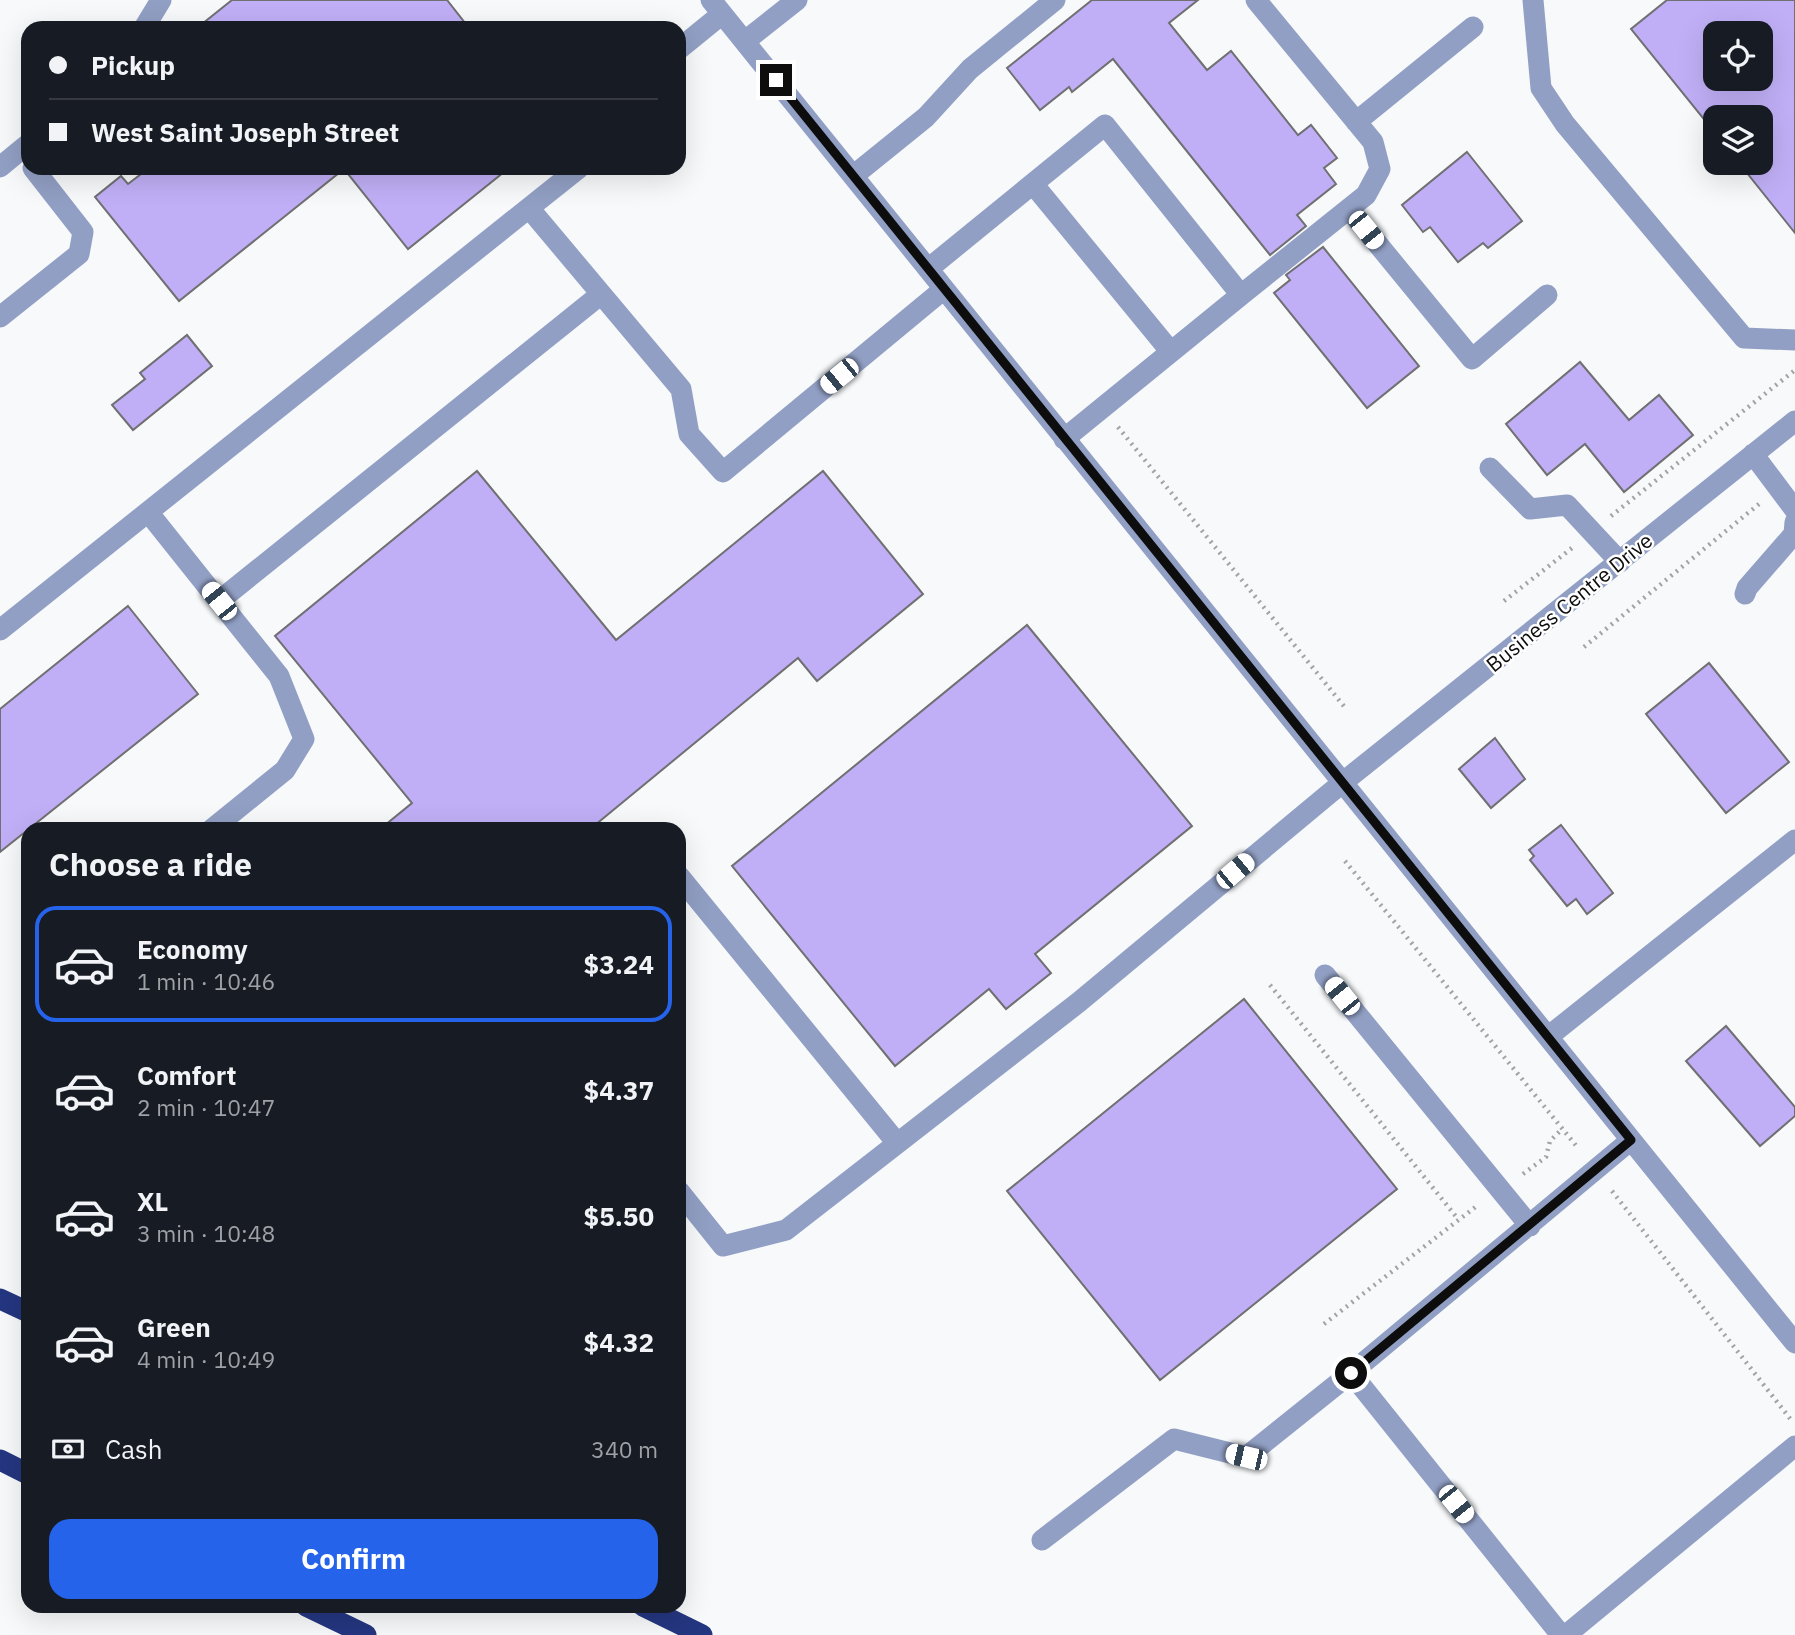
<!DOCTYPE html>
<meta charset="utf-8">
<style>
:root{--surface:#171b24;--page:#20242c;--text:#f1f3f6;--muted:#9ea1a6;--line:#363941;--accent:#2563eb}
body{margin:0;font-family:"IBM Plex Sans",sans-serif;background:var(--page);color:var(--text);height:100vh;display:flex;flex-direction:column;font-size:26px;white-space:nowrap}
*{box-sizing:border-box;margin:0}
p{font-size:23px;color:var(--muted)}
.icon{flex:none;width:38px;height:38px;fill:none;stroke:currentColor;stroke-width:2;stroke-linecap:round;stroke-linejoin:round}
.map{position:relative;flex:1;overflow:hidden}
.details{position:absolute;left:21px;top:822px;width:665px;height:791px;display:flex;flex-direction:column;background:var(--surface);border-radius:21px;box-shadow:0 7px 28px #0002}
.details>*{flex:none}
.hud{position:absolute;left:21px;top:21px;width:665px;height:154px;border-radius:21px;box-shadow:0 7px 28px #0002;display:grid;align-content:center;height:154px;padding:0 28px;background:var(--surface)}
.tools{position:absolute;left:1703px;top:21px;display:grid;gap:14px}
.tools a{display:grid;place-items:center;width:70px;height:70px;border-radius:14px;background:var(--surface);box-shadow:0 7px 28px #0002;font-size:35px}
.end{position:absolute;width:32px;height:32px;margin:-16px;border:9px solid #0d0d0d;background:#fff;box-shadow:0 0 0 4px #fff}
.from{border-radius:50%}
.car{position:absolute;width:21px;height:42px;margin:-21px -10px;border-radius:9px;box-shadow:0 0 5px 2px #0007;background:linear-gradient(#fff 24%,#345 0 40%,#fff 0 76%,#345 0 86%,#fff 0)}
.hud b{display:flex;align-items:center;gap:24px;height:66px;font-size:26px}
.hud b+b{border-top:2px solid var(--line)}
.hud i{width:18px;height:18px;background:var(--text)}
ul{padding:0;list-style:none}
li{display:flex;align-items:center;gap:21px;height:116px;margin:0 14px 10px;padding:0 14px;border:4px solid transparent;border-radius:21px}
li div{flex:1}
li b{display:block;font-size:26px}
li em{font-style:normal;font-weight:700}
li.active{border-color:var(--accent)}
li>.icon{width:63px;height:63px;stroke-width:1.5}
h2{padding:0 28px;font-size:32px;line-height:84px}
.pay{display:flex;align-items:center;gap:18px;height:77px;padding:0 28px;font-size:26px}
.pay p{margin-inline-start:auto}
.button{display:flex;gap:14px;margin-top:auto;padding:14px 28px}
.button a{flex:1;height:80px;border-radius:21px;background:var(--accent);color:#fff;font-size:28px;font-weight:700;line-height:80px;text-align:center}
.map>svg:first-child{display:block}
</style>
<div class="map">
<svg width="1795" height="1635" viewBox="0 0 1795 1635">
<rect width="100%" height="100%" fill="#f7f9fa"/>
<!-- building -->
<path fill="#c0aff6" stroke="#706f71" stroke-width="2" fill-rule="evenodd" d="M232 0H447L469 28H197Z
M1092 0H1198L1169 23 1207 70 1231 51 1298 135 1311 125 1337 158 1324 168 1336 184 1297 215 1306 226 1270 255 1113 59 1072 92 1069 87 1040 110 1007 68Z
M1667 0H1795V233L1739 163H1760V117H1715V133L1631 29ZM1715 33H1760V79H1715Z
M1467 152 1522 221 1488 248 1483 243 1458 262 1430 227 1423 232 1402 205Z
M149 168H509L408 249 344 169 179 301 95 197 121 176 128 184Z
M1323 247 1419 366 1367 408 1274 293 1290 280 1286 275Z
M187 335 212 366 133 430 112 405 145 379 140 373Z
M1580 362 1629 420 1659 395 1693 435 1624 492 1585 444 1547 475 1506 424Z
M477 471 616 640 823 471 923 594 817 681 798 658 589 830H379L412 803 275 636Z
M128 606 198 694 0 852V709Z
M1027 625 1192 826 1035 954 1051 973 1006 1009 989 989 895 1066 732 866Z
M1709 663 1789 762 1726 813 1646 714Z
M1495 738 1525 779 1491 808 1459 769Z
M1561 825 1613 893 1587 914 1576 899 1567 906 1530 860 1534 856 1529 850Z
M1244 999 1397 1189 1160 1380 1007 1191Z
M1726 1026 1795 1107V1116L1760 1146 1686 1061Z"/>
<g fill="none" stroke-linecap="round" stroke-linejoin="round">
<!-- path -->
<path stroke="#a2a3a4" stroke-width="4.5" stroke-dasharray="2 5" stroke-linecap="butt" d="M1118 427 1347 710
M1611 516 1795 370
M1504 601 1572 548
M1584 647 1759 504
M1345 861 1578 1148
M1270 985 1458 1219
M1523 1174 1546 1157 1550 1141 1562 1129
M1612 1191 1792 1421
M1324 1324 1478 1205"/>
<!-- minor -->
<path stroke="#919fc4" stroke-width="21" d="M711 0 1795 1343
M1533 0 1541 88 1565 124 1744 338 1795 340
M144 28 161 0
M745 41 797 0
M679 49 722 14
M1356 122 1473 27
M0 167 28 144
M853 176 926 117 970 69 1055 0
M1033 184 1171 352
M529 208 681 389 689 434 723 472 944 289
M1349 209 1472 359 1547 295
M928 269 1105 125 1241 295 1064 439
M1241 295 1366 195 1380 169 1373 142 1256 0
M0 317 79 254 83 232 33 168
M1753 454 1795 510
M1490 468 1530 509 1567 505 1620 562
M148 512 219 601
M1745 594 1747 588 1794 534 1795 522
M0 630 579 168
M211 830 285 770 304 739 279 676 219 601 600 295
M679 876 897 1143
M1325 975 1530 1226
M1549 1036 1795 840
M679 1191 723 1246 786 1230 1079 1002 1342 783 1795 421
M1042 1540 1174 1439 1246 1457 1351 1373
M1561 1635 1351 1373 1631 1140
M1566 1635 1795 1446"/>
<!-- highway -->
<path stroke="#243680" stroke-width="21" d="M0 1299 28 1312
M0 1460 28 1474
M306 1606 366 1635
M643 1606 702 1635"/>
</g>
<g fill="none" stroke-linecap="round" stroke-linejoin="round">
<!-- route -->
<path stroke="#0d0d0d" stroke-width="9" d="M776 80 1631 1140 1351 1373"/>
</g>
<g text-anchor="middle" dominant-baseline="central" stroke-width="5" stroke-linejoin="round" paint-order="stroke">
<!-- street labels -->
<g font-size="21" fill="#0d0d0d" stroke="#fff">
<text transform="translate(1569 602) rotate(-39)">Business Centre Drive</text>
</g>
</g>
</svg>
<div class="tools">
<a><svg class="icon" aria-label="locate" viewBox="0 0 24 24"><circle cx="12" cy="12" r="6"/><path d="M12 2v4M12 18v4M2 12h4M18 12h4"/></svg></a>
<a><svg class="icon" aria-label="layers" viewBox="0 0 24 24"><path d="M12 4l9 5-9 5-9-5zM3 14l9 5 9-5"/></svg></a>
</div>
<i class="end from" style="left:1351px;top:1373px"></i>
<i class="end" style="left:776px;top:80px"></i>
<i class="car" style="left:1366px;top:230px;rotate:141deg"></i>
<i class="car" style="left:839px;top:376px;rotate:231deg"></i>
<i class="car" style="left:219px;top:601px;rotate:321deg"></i>
<i class="car" style="left:1235px;top:871px;rotate:50deg"></i>
<i class="car" style="left:1342px;top:996px;rotate:321deg"></i>
<i class="car" style="left:1246px;top:1457px;rotate:283deg"></i>
<i class="car" style="left:1456px;top:1504px;rotate:141deg"></i>
<div class="hud">
<b><i class="from"></i>Pickup</b>
<b><i></i>West Saint Joseph Street</b>
</div>
<section class="details">
<h2>Choose a ride</h2>
<ul>
<li class="active"><svg class="icon" aria-label="car" viewBox="0 0 24 24"><path d="M5 17H2v-5l4-1 3-4h7l3 4 3 1v5h-3M9 17h6M6 11h13"/><circle cx="7" cy="17" r="2"/><circle cx="17" cy="17" r="2"/></svg><div><b>Economy</b><p>1 min · 10:46</p></div><em>$3.24</em></li>
<li><svg class="icon" aria-label="car" viewBox="0 0 24 24"><path d="M5 17H2v-5l4-1 3-4h7l3 4 3 1v5h-3M9 17h6M6 11h13"/><circle cx="7" cy="17" r="2"/><circle cx="17" cy="17" r="2"/></svg><div><b>Comfort</b><p>2 min · 10:47</p></div><em>$4.37</em></li>
<li><svg class="icon" aria-label="car" viewBox="0 0 24 24"><path d="M5 17H2v-5l4-1 3-4h7l3 4 3 1v5h-3M9 17h6M6 11h13"/><circle cx="7" cy="17" r="2"/><circle cx="17" cy="17" r="2"/></svg><div><b>XL</b><p>3 min · 10:48</p></div><em>$5.50</em></li>
<li><svg class="icon" aria-label="car" viewBox="0 0 24 24"><path d="M5 17H2v-5l4-1 3-4h7l3 4 3 1v5h-3M9 17h6M6 11h13"/><circle cx="7" cy="17" r="2"/><circle cx="17" cy="17" r="2"/></svg><div><b>Green</b><p>4 min · 10:49</p></div><em>$4.32</em></li>
</ul>
<div class="pay"><svg class="icon" aria-label="cash" viewBox="0 0 24 24"><path d="M3 7h18v10H3z"/><circle cx="12" cy="12" r="2"/></svg>Cash<p>340 m</p></div>
<div class="button"><a>Confirm</a></div>
</section>
</div>
